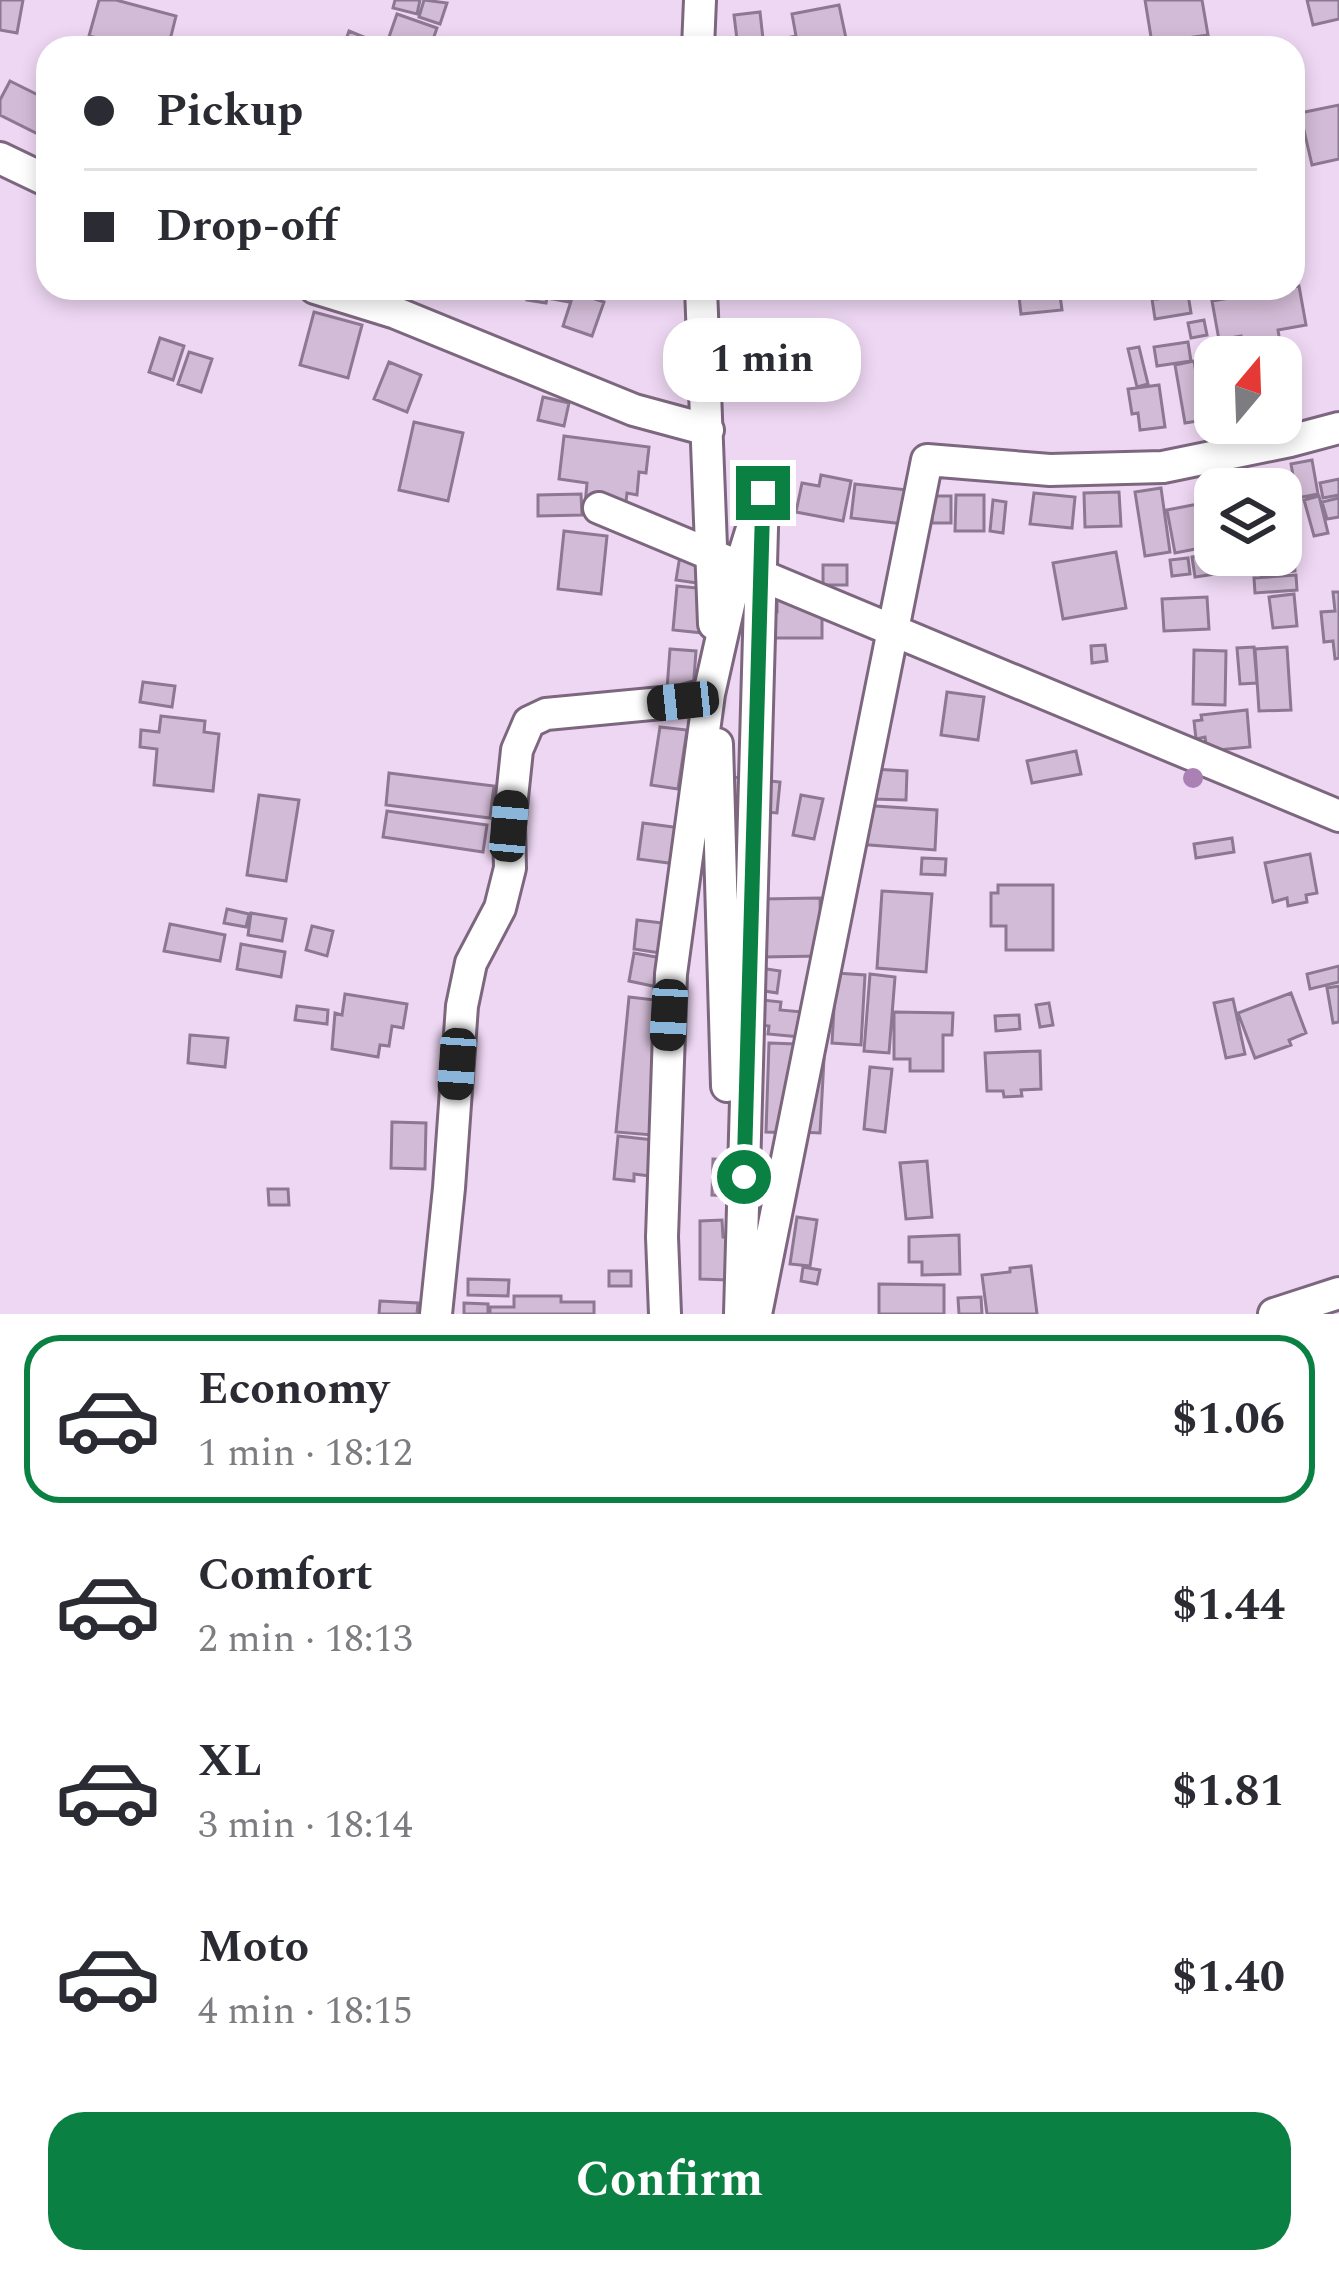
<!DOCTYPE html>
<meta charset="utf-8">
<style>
:root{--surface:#fff;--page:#f7f7f7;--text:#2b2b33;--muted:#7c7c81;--line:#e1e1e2;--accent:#0b8043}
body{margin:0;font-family:Spectral,serif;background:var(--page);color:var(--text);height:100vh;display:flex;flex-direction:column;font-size:45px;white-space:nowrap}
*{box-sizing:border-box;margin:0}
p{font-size:39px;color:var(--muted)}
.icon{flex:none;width:66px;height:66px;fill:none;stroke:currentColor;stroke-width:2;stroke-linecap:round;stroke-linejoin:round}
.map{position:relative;height:1314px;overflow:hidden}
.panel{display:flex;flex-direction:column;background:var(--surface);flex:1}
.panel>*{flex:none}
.banner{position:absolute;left:36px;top:36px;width:1269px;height:264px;border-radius:36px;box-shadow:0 6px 18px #0003;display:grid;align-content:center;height:264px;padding:0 48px;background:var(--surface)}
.needle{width:78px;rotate:19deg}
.controls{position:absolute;left:1194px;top:336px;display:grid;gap:24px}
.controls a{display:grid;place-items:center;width:108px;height:108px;border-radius:24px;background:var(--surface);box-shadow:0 6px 18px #0003;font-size:60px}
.end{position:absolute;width:54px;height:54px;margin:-27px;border:15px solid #0b8043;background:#fff;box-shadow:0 0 0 6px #fff}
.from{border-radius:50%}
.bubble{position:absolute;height:84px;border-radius:36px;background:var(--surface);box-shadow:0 6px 18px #0003;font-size:39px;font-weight:700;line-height:84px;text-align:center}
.car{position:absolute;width:36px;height:72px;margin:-36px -18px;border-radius:15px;box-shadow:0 0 9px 3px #0007;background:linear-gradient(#222 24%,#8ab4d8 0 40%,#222 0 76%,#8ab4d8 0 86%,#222 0)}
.banner b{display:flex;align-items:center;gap:42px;height:114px;font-size:45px}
.banner b+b{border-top:3px solid var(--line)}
.banner i{width:30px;height:30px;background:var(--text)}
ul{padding:21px 0 0;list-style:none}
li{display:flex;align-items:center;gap:36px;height:168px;margin:0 24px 18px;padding:0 24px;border:6px solid transparent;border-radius:36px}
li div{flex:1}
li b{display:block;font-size:45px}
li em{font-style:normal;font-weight:700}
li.selected{border-color:var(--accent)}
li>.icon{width:108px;height:108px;stroke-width:1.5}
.cta{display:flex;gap:24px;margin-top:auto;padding:24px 48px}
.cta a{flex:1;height:138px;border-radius:36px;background:var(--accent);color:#fff;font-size:48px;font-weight:700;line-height:138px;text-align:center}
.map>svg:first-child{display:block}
</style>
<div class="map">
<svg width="1339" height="1314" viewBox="0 0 1339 1314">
<rect width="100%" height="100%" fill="#eed7f3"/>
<!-- building -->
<path fill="#d2bbd6" stroke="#8d7891" stroke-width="3" d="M0 0H23L17 33 0 30Z
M99 0H116L176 16 168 48H124L125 45 89 36Z
M395 0H420L417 14 393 8Z
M424 0 447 3 440 24 419 17Z
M1145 0H1202L1208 35 1152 43Z
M1307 0H1339V19L1313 25Z
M839 5 848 48H789L787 38 796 36 792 14Z
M760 12 764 48H738L734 15Z
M397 14 437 28 430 48H422L389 37Z
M349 31 364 37 360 48H343Z
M1047 39 1048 48H1001V45Z
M10 81 48 100V139L0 115V100Z
M1339 105V159L1312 165 1300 113Z
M1299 286 1306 325 1278 330 1281 348 1243 355 1241 336 1219 340 1212 301Z
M511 288H571L569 302 547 298 546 303 527 300 528 294 510 291Z
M1018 288H1059L1062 310 1021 314Z
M1155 288H1187L1191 313 1155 319 1152 299H1157Z
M574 292 604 302 592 336 563 326Z
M314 312 362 325 348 378 300 365Z
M1204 320 1207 335 1191 338 1188 323Z
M160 338 184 346 173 380 149 372Z
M1188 342 1191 361 1157 366 1154 347Z
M1139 347 1148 384 1137 387 1128 349Z
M189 352 212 359 201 392 178 384Z
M1194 361 1204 420 1185 423 1175 365Z
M389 362 421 375 407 412 374 399Z
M1159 385 1165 427 1140 430 1138 413 1132 414 1128 389Z
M543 397 569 403 564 426 538 420Z
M414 422 463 433 448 501 399 490Z
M564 436 649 447 646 473 639 472 637 495 627 493 625 510 585 505 587 483 559 479Z
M1312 460 1318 494 1297 498 1291 464Z
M821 475 851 481 843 521 796 512 802 483 819 486Z
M1251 476 1253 489H1215V506H1212L1208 483Z
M1339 479V495L1323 498 1320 483Z
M855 484 916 491 913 525 851 518Z
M1161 488 1170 552 1145 556 1135 492Z
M1119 492 1121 526 1085 527 1084 493Z
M1034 493 1075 497 1072 528 1030 524Z
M581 494 582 515 538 516V495Z
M956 495H984V531H955Z
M932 496H951V523H932Z
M1319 496 1328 533 1314 536 1304 500Z
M1339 498V517L1327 519 1322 502Z
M993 500 1006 502 1003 533 990 531Z
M1203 503 1211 546 1175 553 1167 510Z
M1295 521 1300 540 1287 543 1282 524Z
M564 531 607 536 601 594 558 589Z
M683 537 711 585 676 580Z
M1116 552 1126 608 1063 619 1053 563Z
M1215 553 1254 555 1256 568 1195 577 1192 557Z
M1294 556 1295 571 1261 575 1259 560Z
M1188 558 1190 574 1172 576 1170 560Z
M823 565H847V585H823Z
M1296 575 1297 590 1255 593 1254 578Z
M677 586 707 589 703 633 673 630Z
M777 591 826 618H822V638H771V612H777Z
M1333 592H1339V658L1335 659 1333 641 1324 642 1321 612 1335 611Z
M1294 594 1297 626 1273 628 1269 597Z
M1207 597 1209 629 1164 631 1162 599Z
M1105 645 1107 661 1092 663 1091 646Z
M1254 647 1257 683 1240 684 1237 648Z
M1287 647 1291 710 1259 711 1255 649Z
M670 649 696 651 693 691 667 689Z
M1194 650 1226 651 1225 705 1193 704Z
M143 682 175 686 172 707 140 702Z
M947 692 984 697 978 740 941 735Z
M1247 710 1250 747 1207 751 1205 737 1196 739 1194 721 1202 720 1201 715Z
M161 716 205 721 204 732 219 734 213 791 154 785 157 749 140 747 141 730 159 732Z
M660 727 687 730 678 789 651 785Z
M1076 751 1081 774 1032 783 1027 761Z
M873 769 907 771 906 800 872 799Z
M389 773 494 786 490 818 386 805Z
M732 777 780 782 777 813 730 809Z
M259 795 299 800 286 881 247 875Z
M801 795 823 799 814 839 793 835Z
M859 805 937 810 935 850 857 844Z
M387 811 487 825 483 852 383 837Z
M643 823 681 828 676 864 638 859Z
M1232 838 1234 852 1196 858 1194 844Z
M1310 854 1317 893 1306 895 1307 902 1288 906 1287 898 1273 902 1265 863Z
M922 858 946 859 945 875 921 874Z
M998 885H1053V950H1006V926H991V893H998Z
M882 891 932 894 926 972 877 968Z
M820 898 821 956 760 957 758 899Z
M227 909 249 914 246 927 224 923Z
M251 913 286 919 282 941 248 935Z
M637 920 671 924 667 954 634 949Z
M170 924 225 935 220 961 164 951Z
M312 926 333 931 327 956 306 950Z
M241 944 285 952 281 977 237 969Z
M634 953 667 959 662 988 629 981Z
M1339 966V982L1310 989 1307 974Z
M761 968 780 971 777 993 758 990Z
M836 973 865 975 861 1045 832 1043Z
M870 974 895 977 889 1053 864 1051Z
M1339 986V1022L1333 1023 1327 988Z
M1291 993 1306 1033 1289 1040 1291 1045 1255 1058 1238 1013Z
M345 994 407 1004 403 1028 392 1026 389 1046 380 1045 378 1057 332 1049 335 1013 342 1015Z
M712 995 781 1002 780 1010 824 1014 822 1039 768 1034 769 1026 710 1019Z
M629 997 664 1001 652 1135 616 1132Z
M1233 999 1245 1054 1226 1058 1214 1003Z
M1049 1003 1053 1025 1040 1027 1036 1005Z
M297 1006 328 1010 327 1024 295 1020Z
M894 1012 953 1013 952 1035H943V1071H910V1059H894Z
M1019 1015 1020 1029 996 1031 995 1016Z
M190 1035 228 1038 225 1067 188 1063Z
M769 1043 796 1044 794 1133 766 1132Z
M1040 1051 1041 1089 1021 1090 1022 1096 1004 1097 1003 1091H987L985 1053Z
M803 1058 824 1059 820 1133 800 1132Z
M870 1067 892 1069 885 1132 864 1129Z
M392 1122 426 1123 425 1169 391 1168Z
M618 1136 654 1140 650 1176 634 1174V1181L614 1179Z
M713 1159 735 1160 734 1196 712 1195Z
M927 1161 932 1217 906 1219 900 1163Z
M268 1189H288L289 1205H269Z
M797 1217 817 1220 810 1266 790 1264Z
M722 1220 723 1237H728V1280L700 1279V1221Z
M959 1235 960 1274 922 1275V1262H909V1237Z
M1031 1266 1037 1314H987L982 1275 1010 1272V1268Z
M803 1267 820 1270 817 1284 801 1281Z
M609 1271H631V1286H609Z
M468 1279 509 1280 508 1296 468 1295Z
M879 1284 944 1285V1314H879Z
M514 1296H561V1302H594V1314H490V1307H514Z
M981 1297 982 1314H959L958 1298Z
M380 1301 418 1303 417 1314H379Z
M464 1303 488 1304V1314H464Z"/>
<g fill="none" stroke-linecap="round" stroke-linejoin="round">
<defs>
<path id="street" d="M698 48 700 0
M0 158 48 181
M315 288 396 313 634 410 708 430
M701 288 714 624
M599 508 1339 816
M717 744 727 1086
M436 1314 449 1188 462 1006 471 963 500 908 510 868 509 826 517 750 529 722 546 714 683 701 709 694
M665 1314 662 1237 671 974 709 694 731 596 763 493 740 1314
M756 1314 927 460 1050 470 1163 467 1290 441 1339 428
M1274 1314 1339 1293"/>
</defs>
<!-- street casing -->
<use href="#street" stroke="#7c677f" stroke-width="36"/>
<!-- street -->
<use href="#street" stroke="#fff" stroke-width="30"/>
</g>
<!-- trees -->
<circle fill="#ab80b4" cx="1193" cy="778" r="10"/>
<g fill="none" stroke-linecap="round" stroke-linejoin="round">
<!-- route -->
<path stroke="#0b8043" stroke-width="15" d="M744 1177 763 493"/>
</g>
</svg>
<div class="controls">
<a><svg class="needle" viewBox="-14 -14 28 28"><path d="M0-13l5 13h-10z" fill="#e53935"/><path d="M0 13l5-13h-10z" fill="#7c7c81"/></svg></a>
<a><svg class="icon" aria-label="layers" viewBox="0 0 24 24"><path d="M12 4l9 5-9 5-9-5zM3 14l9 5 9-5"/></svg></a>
</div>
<i class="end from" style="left:744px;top:1177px"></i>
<i class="end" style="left:763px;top:493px"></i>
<div class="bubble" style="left:663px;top:318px;width:198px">1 min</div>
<i class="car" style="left:683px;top:701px;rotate:264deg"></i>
<i class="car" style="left:509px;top:826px;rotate:5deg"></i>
<i class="car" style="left:669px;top:1015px;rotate:183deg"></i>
<i class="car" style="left:457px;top:1064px;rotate:184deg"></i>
<div class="banner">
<b><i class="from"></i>Pickup</b>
<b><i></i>Drop-off</b>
</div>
</div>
<section class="panel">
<ul>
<li class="selected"><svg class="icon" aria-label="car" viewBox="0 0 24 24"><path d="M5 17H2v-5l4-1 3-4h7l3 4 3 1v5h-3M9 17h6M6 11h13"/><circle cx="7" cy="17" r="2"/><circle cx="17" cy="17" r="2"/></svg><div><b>Economy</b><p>1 min · 18:12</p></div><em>$1.06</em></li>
<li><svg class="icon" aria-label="car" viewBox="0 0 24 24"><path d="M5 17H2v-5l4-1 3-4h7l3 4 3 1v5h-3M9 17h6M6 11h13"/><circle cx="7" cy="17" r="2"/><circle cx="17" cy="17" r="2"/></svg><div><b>Comfort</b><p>2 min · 18:13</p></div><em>$1.44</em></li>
<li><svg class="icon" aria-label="car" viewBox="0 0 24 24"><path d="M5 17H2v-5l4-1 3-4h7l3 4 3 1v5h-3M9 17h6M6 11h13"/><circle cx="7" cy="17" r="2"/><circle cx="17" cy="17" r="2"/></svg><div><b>XL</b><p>3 min · 18:14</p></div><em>$1.81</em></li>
<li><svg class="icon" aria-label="car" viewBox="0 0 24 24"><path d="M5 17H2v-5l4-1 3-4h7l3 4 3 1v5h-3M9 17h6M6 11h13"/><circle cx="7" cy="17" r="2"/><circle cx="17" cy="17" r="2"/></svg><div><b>Moto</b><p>4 min · 18:15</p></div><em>$1.40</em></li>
</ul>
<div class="cta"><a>Confirm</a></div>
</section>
